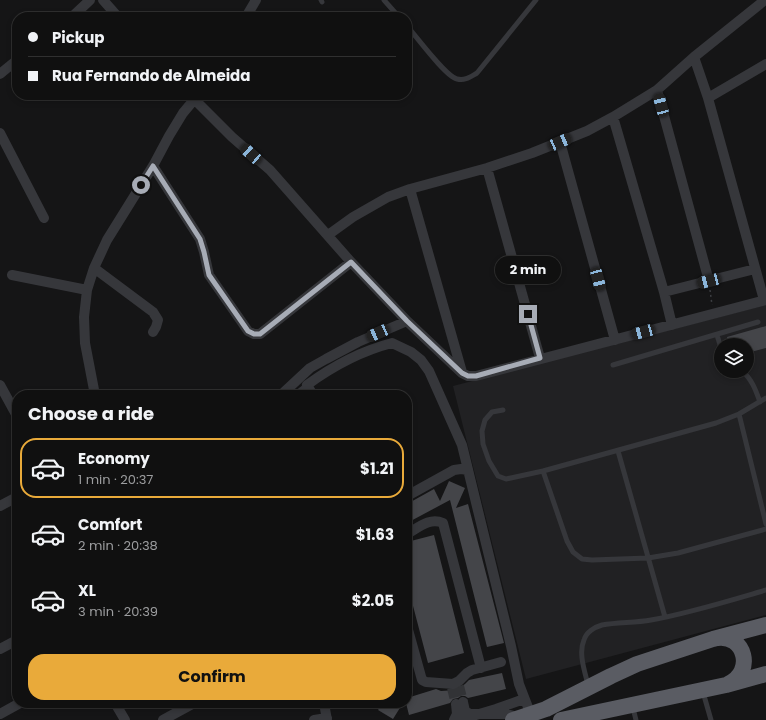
<!DOCTYPE html>
<meta charset="utf-8">
<style>
:root{--surface:#101010;--page:#1e1e1e;--text:#f1f3f6;--muted:#9c9d9f;--line:#303030;--accent:#e9aa3a}
body{margin:0;font-family:Poppins,sans-serif;background:var(--page);color:var(--text);height:100vh;display:flex;flex-direction:column;font-size:15px;white-space:nowrap}
*{box-sizing:border-box;margin:0}
p{font-size:13px;color:var(--muted)}
.icon{flex:none;width:22px;height:22px;fill:none;stroke:currentColor;stroke-width:2;stroke-linecap:round;stroke-linejoin:round}
.map{position:relative;flex:1;overflow:hidden}
.details{position:absolute;left:12px;top:390px;width:400px;height:318px;display:flex;flex-direction:column;background:var(--surface);border-radius:16px;box-shadow:0 2px 6px #0003,0 0 0 1px var(--line)}
.details>*{flex:none}
.top-card{position:absolute;left:12px;top:12px;width:400px;height:88px;border-radius:16px;box-shadow:0 2px 6px #0003,0 0 0 1px var(--line);display:grid;align-content:center;height:88px;padding:0 16px;background:var(--surface)}
.controls{position:absolute;left:714px;top:338px;display:grid;gap:8px}
.controls a{display:grid;place-items:center;width:40px;height:40px;border-radius:50%;background:var(--surface);box-shadow:0 2px 6px #0003,0 0 0 1px var(--line);font-size:20px}
.end{position:absolute;width:18px;height:18px;margin:-9px;border:5px solid #a7acb6;background:#111;box-shadow:0 0 0 2px #111}
.from{border-radius:50%}
.bubble{position:absolute;height:28px;border-radius:14px;background:var(--surface);box-shadow:0 2px 6px #0003,0 0 0 1px var(--line);font-size:13px;font-weight:700;line-height:28px;text-align:center}
.car{position:absolute;width:12px;height:24px;margin:-12px -6px;border-radius:5px;box-shadow:0 0 3px 1px #0007;background:linear-gradient(#222 24%,#8ab4d8 0 40%,#222 0 76%,#8ab4d8 0 86%,#222 0)}
.top-card b{display:flex;align-items:center;gap:14px;height:38px;font-size:15px}
.top-card b+b{border-top:1px solid var(--line)}
.top-card i{width:10px;height:10px;background:var(--text)}
ul{padding:0;list-style:none}
li{display:flex;align-items:center;gap:12px;height:60px;margin:0 8px 6px;padding:0 8px;border:2px solid transparent;border-radius:16px}
li div{flex:1}
li b{display:block;font-size:15px}
li em{font-style:normal;font-weight:700}
li.active{border-color:var(--accent)}
li>.icon{width:36px;height:36px;stroke-width:1.5}
h2{padding:0 16px;font-size:18px;line-height:48px}
.primary-button{display:flex;gap:8px;margin-top:auto;padding:8px 16px}
.primary-button a{flex:1;height:46px;border-radius:16px;background:var(--accent);color:#111;font-size:16px;font-weight:700;line-height:46px;text-align:center}
.map>svg:first-child{display:block}
</style>
<div class="map">
<svg width="766" height="720" viewBox="0 0 766 720">
<rect width="100%" height="100%" fill="#151516"/>
<!-- built -->
<path fill="#212123" fill-rule="evenodd" d="M766 305V615L526 679 453 386ZM721 345H747V371H721Z"/>
<!-- building -->
<path fill="#444549" d="M766 326V348L747 353V345H729L727 337Z
M449 481 465 488 456 508 468 504 504 643 487 647 450 500 407 523V504L434 489 440 501Z
M434 535 464 653 428 663 407 583V542Z
M502 673 506 689 468 698 465 696H461L458 698 453 699 450 703 409 715 406 703H407V698L436 689 441 691 456 690 465 684 469 680Z
M383 703H403L393 719 378 710Z"/>
<g fill="none" stroke-linecap="round" stroke-linejoin="round">
<!-- minor-tunnel -->
<path stroke="#323336" stroke-width="10" stroke-dasharray="10 5" stroke-linecap="butt" d="M459 686 463 702
M452 688 456 704"/>
<!-- path -->
<path stroke="#3c3e42" stroke-width="1.5" stroke-dasharray="2 3" stroke-linecap="butt" d="M710 290 712 305"/>
<!-- service -->
<path stroke="#36373b" stroke-width="5" d="M321 0 322 2
M384 0 399 17
M407 26C416 36 446 77 457 79 465 81 470 77 477 73L536 0
M717 335 721 348
M613 365 758 322
M742 371C752 379 756 391 760 402
M294 395 307 385
M503 410 492 412 485 420 482 431 483 444 489 461 498 476 506 479 543 471 716 423 739 414 766 398
M739 414 766 524
M618 451 665 617
M543 471 567 541 573 552 582 559 592 560 648 558 678 553 766 529
M588 685C585 672 578 653 584 640 586 632 595 627 602 625 618 622 635 623 651 620 690 613 728 601 766 590
M703 692 711 720
M633 708 636 720"/>
<!-- minor -->
<path stroke="#36373b" stroke-width="10" d="M103 0 118 17
M72 17 90 0
M246 17 256 0
M694 57 708 98 764 300
M0 74 17 60
M657 90 709 281
M190 95 232 137 270 170 351 262 407 321 462 373 468 376H476L766 300
M708 98 766 64
M613 117 664 292 672 325
M0 133 44 218
M560 142 615 340
M153 166 200 239 204 252 209 275 248 331 254 334H260L351 262
M487 168 540 358
M410 189 462 372
M328 235 353 217 388 197 410 189 487 168 532 153 587 131 613 117 657 90 694 57 765 0
M94 268 153 312 158 320 156 327 153 332
M12 275 87 290
M664 292 755 269
M0 385 17 416
M95 395 85 343 84 317 87 290 94 268 107 240 153 166 169 136 183 113 198 95
M281 395 310 368 326 359 358 342 407 321
M313 395 307 385C333 366 361 351 392 343L411 352 421 360 429 371 462 445 511 646 519 684 531 715
M407 496 454 470 461 469 468 470
M0 506 17 497
M407 534C419 527 430 517 443 523L481 668
M407 626 422 680 426 682 453 684 459 681 467 673 472 670 501 662
M0 649 17 640
M463 702 465 711 470 714H506L521 718
M115 703 125 720
M324 703 327 720
M0 714 20 703
M163 720 194 703
M314 720 327 718
M454 720 457 714 456 704
M459 720 496 709 524 699"/>
<!-- trunk -->
<path stroke="#5a5c63" stroke-width="16" d="M717 638C745 634 755 672 728 684
M513 720 546 709 611 676 637 664 713 639 766 625
M561 720 726 685 766 674"/>
</g>
<g fill="none" stroke-linecap="round" stroke-linejoin="round">
<!-- route -->
<path stroke="#a7acb6" stroke-width="5" d="M141 185 153 166 200 239 204 252 209 275 248 331 254 334H260L351 262 407 321 462 373 468 376H476L540 358 528 314"/>
</g>
</svg>
<div class="controls">
<a><svg class="icon" aria-label="layers" viewBox="0 0 24 24"><path d="M12 4l9 5-9 5-9-5zM3 14l9 5 9-5"/></svg></a>
</div>
<i class="end from" style="left:141px;top:185px"></i>
<i class="end" style="left:528px;top:314px"></i>
<div class="bubble" style="left:495px;top:256px;width:66px">2 min</div>
<i class="car" style="left:661px;top:105px;rotate:345deg"></i>
<i class="car" style="left:560px;top:142px;rotate:67deg"></i>
<i class="car" style="left:251px;top:154px;rotate:312deg"></i>
<i class="car" style="left:598px;top:279px;rotate:165deg"></i>
<i class="car" style="left:709px;top:281px;rotate:256deg"></i>
<i class="car" style="left:643px;top:332px;rotate:255deg"></i>
<i class="car" style="left:378px;top:333px;rotate:246deg"></i>
<div class="top-card">
<b><i class="from"></i>Pickup</b>
<b><i></i>Rua Fernando de Almeida</b>
</div>
<section class="details">
<h2>Choose a ride</h2>
<ul>
<li class="active"><svg class="icon" aria-label="car" viewBox="0 0 24 24"><path d="M5 17H2v-5l4-1 3-4h7l3 4 3 1v5h-3M9 17h6M6 11h13"/><circle cx="7" cy="17" r="2"/><circle cx="17" cy="17" r="2"/></svg><div><b>Economy</b><p>1 min · 20:37</p></div><em>$1.21</em></li>
<li><svg class="icon" aria-label="car" viewBox="0 0 24 24"><path d="M5 17H2v-5l4-1 3-4h7l3 4 3 1v5h-3M9 17h6M6 11h13"/><circle cx="7" cy="17" r="2"/><circle cx="17" cy="17" r="2"/></svg><div><b>Comfort</b><p>2 min · 20:38</p></div><em>$1.63</em></li>
<li><svg class="icon" aria-label="car" viewBox="0 0 24 24"><path d="M5 17H2v-5l4-1 3-4h7l3 4 3 1v5h-3M9 17h6M6 11h13"/><circle cx="7" cy="17" r="2"/><circle cx="17" cy="17" r="2"/></svg><div><b>XL</b><p>3 min · 20:39</p></div><em>$2.05</em></li>
</ul>
<div class="primary-button"><a>Confirm</a></div>
</section>
</div>
